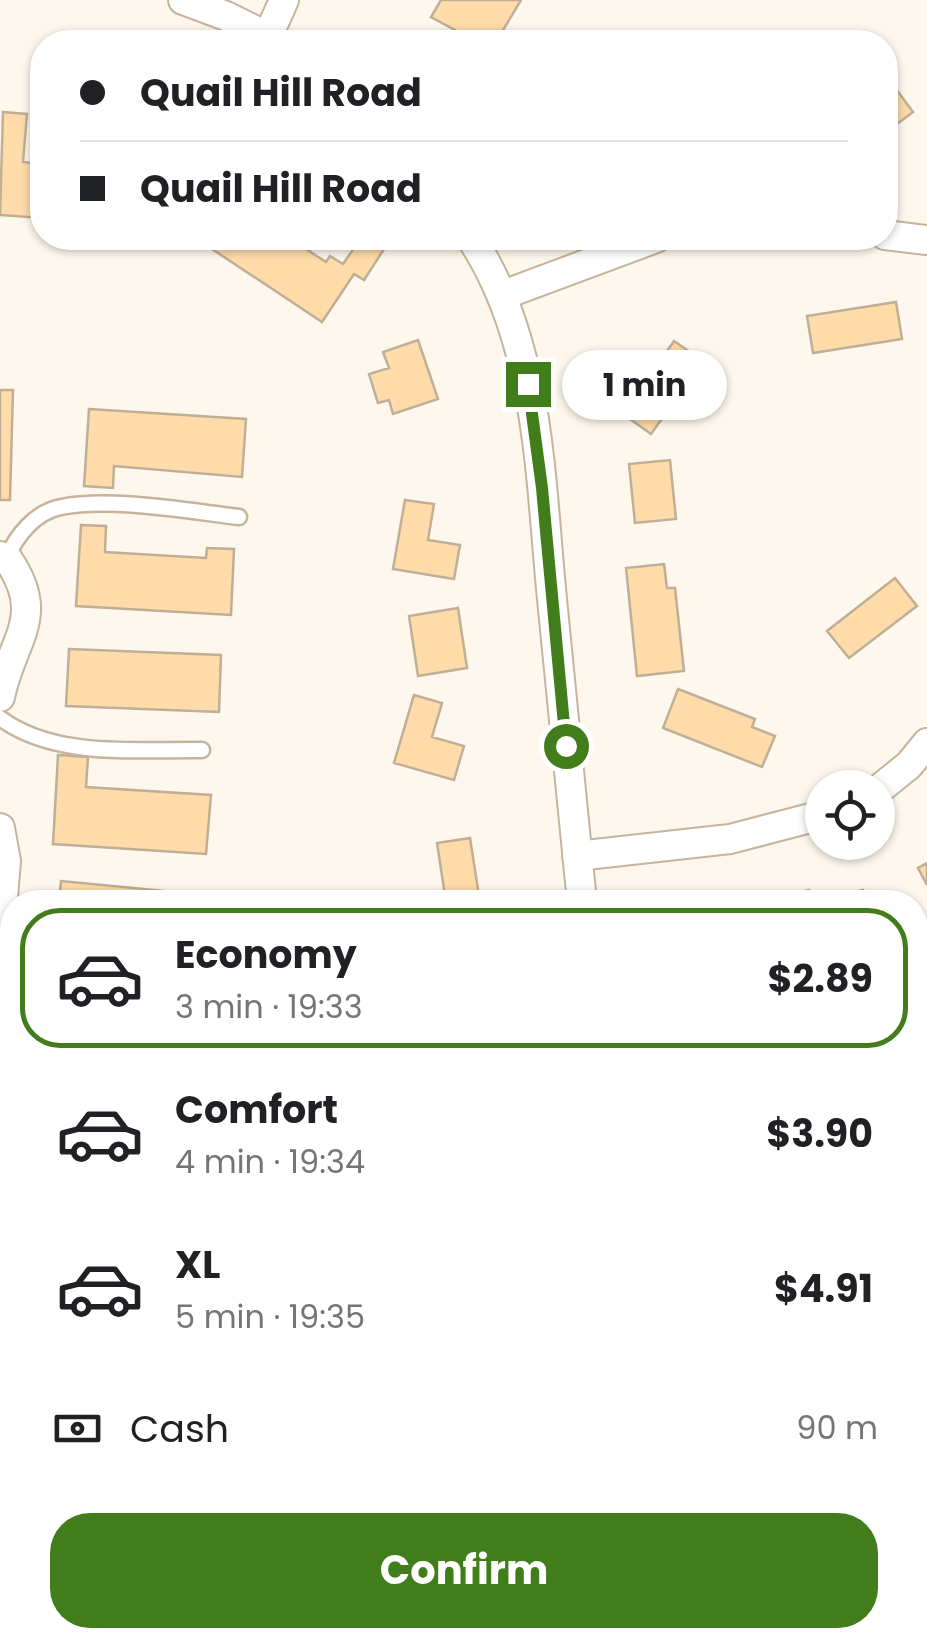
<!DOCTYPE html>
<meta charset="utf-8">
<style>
:root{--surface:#fff;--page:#f6f6f6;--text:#202124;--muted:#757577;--line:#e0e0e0;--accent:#417e1b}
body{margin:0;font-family:Poppins,sans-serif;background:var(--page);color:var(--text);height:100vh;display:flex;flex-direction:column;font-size:38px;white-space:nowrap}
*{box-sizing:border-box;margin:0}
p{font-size:32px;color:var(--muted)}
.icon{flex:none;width:55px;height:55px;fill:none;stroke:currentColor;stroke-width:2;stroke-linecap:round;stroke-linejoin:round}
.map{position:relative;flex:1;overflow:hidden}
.side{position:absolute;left:0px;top:890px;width:928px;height:758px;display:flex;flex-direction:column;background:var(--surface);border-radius:40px 40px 0 0;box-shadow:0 2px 8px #0004}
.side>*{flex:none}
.hud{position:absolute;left:30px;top:30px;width:868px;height:220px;border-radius:40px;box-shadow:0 2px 8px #0004;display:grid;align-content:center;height:220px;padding:0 50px;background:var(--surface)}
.fabs{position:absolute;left:805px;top:770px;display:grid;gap:20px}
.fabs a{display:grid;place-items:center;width:90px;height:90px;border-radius:50%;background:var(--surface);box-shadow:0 2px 8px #0004;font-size:50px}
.end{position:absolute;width:45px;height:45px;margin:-22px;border:12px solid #417e1b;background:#fff;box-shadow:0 0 0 5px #fff}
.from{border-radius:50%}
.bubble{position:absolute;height:70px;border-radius:35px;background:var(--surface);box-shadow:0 2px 8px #0004;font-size:32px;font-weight:700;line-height:70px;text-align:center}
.hud b{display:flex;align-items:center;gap:35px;height:95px;font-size:38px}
.hud b+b{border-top:2px solid var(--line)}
.hud i{width:25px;height:25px;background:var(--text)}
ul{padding:18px 0 0;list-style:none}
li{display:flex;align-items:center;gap:30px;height:140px;margin:0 20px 15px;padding:0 30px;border:5px solid transparent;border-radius:40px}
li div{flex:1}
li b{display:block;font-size:38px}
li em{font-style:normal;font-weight:700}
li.active{border-color:var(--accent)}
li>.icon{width:90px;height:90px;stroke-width:1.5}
.pay{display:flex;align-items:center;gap:25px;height:110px;padding:0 50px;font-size:38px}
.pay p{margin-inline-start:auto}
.action{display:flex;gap:20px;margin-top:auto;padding:20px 50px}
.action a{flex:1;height:115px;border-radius:40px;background:var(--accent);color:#fff;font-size:40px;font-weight:700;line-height:115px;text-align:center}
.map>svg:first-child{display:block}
</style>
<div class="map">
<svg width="927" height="1647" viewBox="0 0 927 1647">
<rect width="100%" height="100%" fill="#fef7ed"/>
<!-- building -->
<path fill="#fedba9" stroke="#c0af97" stroke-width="2.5" d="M441 0H521L496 42H477L431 17Z
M885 74 913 112 893 127 885 117Z
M3 112 27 114 23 162 42 164V218L0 215Z
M216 238H289L326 262 330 256 343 264 361 238H374L386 246 364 280 354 274 322 322 209 247Z
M896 302 902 339 813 353 807 316Z
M418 340 438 399 393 414 389 400 378 403 369 374 389 368 383 352Z
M674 341 703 361 651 434 623 414Z
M0 390H13L10 500H0Z
M89 409 246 419 242 477 114 466 113 488 84 486Z
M670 460 676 519 635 523 629 464Z
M405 500 434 504 428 540 460 545 454 579 393 569Z
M81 525 106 526 105 552 206 558 207 548 234 549 231 615 76 606Z
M664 564 667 588H675L684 671 637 676 626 568Z
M895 578 917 606 849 658 827 631Z
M458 608 467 668 418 676 409 616Z
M69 649 221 655 219 712 66 706Z
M678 689 755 719 752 727 775 736 762 767 663 728Z
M414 695 442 703 432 737 464 746 454 780 394 763Z
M58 755 88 757 86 787 211 795 206 854 53 844Z
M470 838 480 902H446L437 843Z
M927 863V885L918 868Z
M61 881 217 896 216 902H59Z
M809 890 811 902 863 890 866 902H787L786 895Z
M915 1133 927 1134V1194L915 1193Z
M12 1271V1313L6 1312Z
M915 1501 927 1512V1574L915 1562Z
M292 1635H324L301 1647Z
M553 1635H592L598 1647H558Z"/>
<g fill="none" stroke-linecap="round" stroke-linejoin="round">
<defs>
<path id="service" d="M7 558C16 536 35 512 61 507 111 497 187 511 239 517
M0 718C55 759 138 749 202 750
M0 955 12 957
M0 1206 12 1208
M0 1434 12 1450"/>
<path id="minor" d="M183 0 226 16 278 42
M268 36 284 0
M885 235 927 240
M471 238C540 342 540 478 552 599 562 700 572 801 582 902
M503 295 656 238
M0 556 7 558C48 617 12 638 0 697
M878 790 909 765 927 743
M0 828 6 861 0 934
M577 856 730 839 822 815
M424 1635 434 1647
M866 1635 878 1647"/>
</defs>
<!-- service casing -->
<use href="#service" stroke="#c6b49d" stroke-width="19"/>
<!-- minor casing -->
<use href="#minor" stroke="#c6b49d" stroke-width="32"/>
<!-- service -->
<use href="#service" stroke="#fff" stroke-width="14"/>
<!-- minor -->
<use href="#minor" stroke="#fff" stroke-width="28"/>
</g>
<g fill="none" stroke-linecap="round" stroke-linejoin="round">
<!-- route -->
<path stroke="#417e1b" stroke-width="12" d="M528 384 542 488 566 746"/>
</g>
</svg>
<div class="fabs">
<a><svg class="icon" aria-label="locate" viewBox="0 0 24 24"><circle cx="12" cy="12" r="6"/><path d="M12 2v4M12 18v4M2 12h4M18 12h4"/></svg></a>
</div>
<i class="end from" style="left:566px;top:746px"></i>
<i class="end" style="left:528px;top:384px"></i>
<div class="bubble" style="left:562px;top:350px;width:165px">1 min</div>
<div class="hud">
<b><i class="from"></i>Quail Hill Road</b>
<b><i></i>Quail Hill Road</b>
</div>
<section class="side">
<ul>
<li class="active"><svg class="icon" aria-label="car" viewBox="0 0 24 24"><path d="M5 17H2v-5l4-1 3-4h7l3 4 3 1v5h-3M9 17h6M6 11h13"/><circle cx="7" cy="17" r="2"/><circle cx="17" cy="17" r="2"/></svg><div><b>Economy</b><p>3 min · 19:33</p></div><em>$2.89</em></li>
<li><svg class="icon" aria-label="car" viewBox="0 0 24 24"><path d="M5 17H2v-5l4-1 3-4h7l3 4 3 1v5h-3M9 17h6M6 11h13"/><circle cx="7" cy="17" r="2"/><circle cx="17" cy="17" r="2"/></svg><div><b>Comfort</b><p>4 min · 19:34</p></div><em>$3.90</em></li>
<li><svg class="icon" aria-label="car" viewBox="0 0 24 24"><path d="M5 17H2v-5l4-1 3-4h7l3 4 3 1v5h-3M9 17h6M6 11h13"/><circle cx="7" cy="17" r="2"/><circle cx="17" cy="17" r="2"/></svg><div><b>XL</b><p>5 min · 19:35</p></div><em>$4.91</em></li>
</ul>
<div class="pay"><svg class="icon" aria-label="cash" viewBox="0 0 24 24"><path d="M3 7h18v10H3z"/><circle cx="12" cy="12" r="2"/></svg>Cash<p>90 m</p></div>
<div class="action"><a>Confirm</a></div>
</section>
</div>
